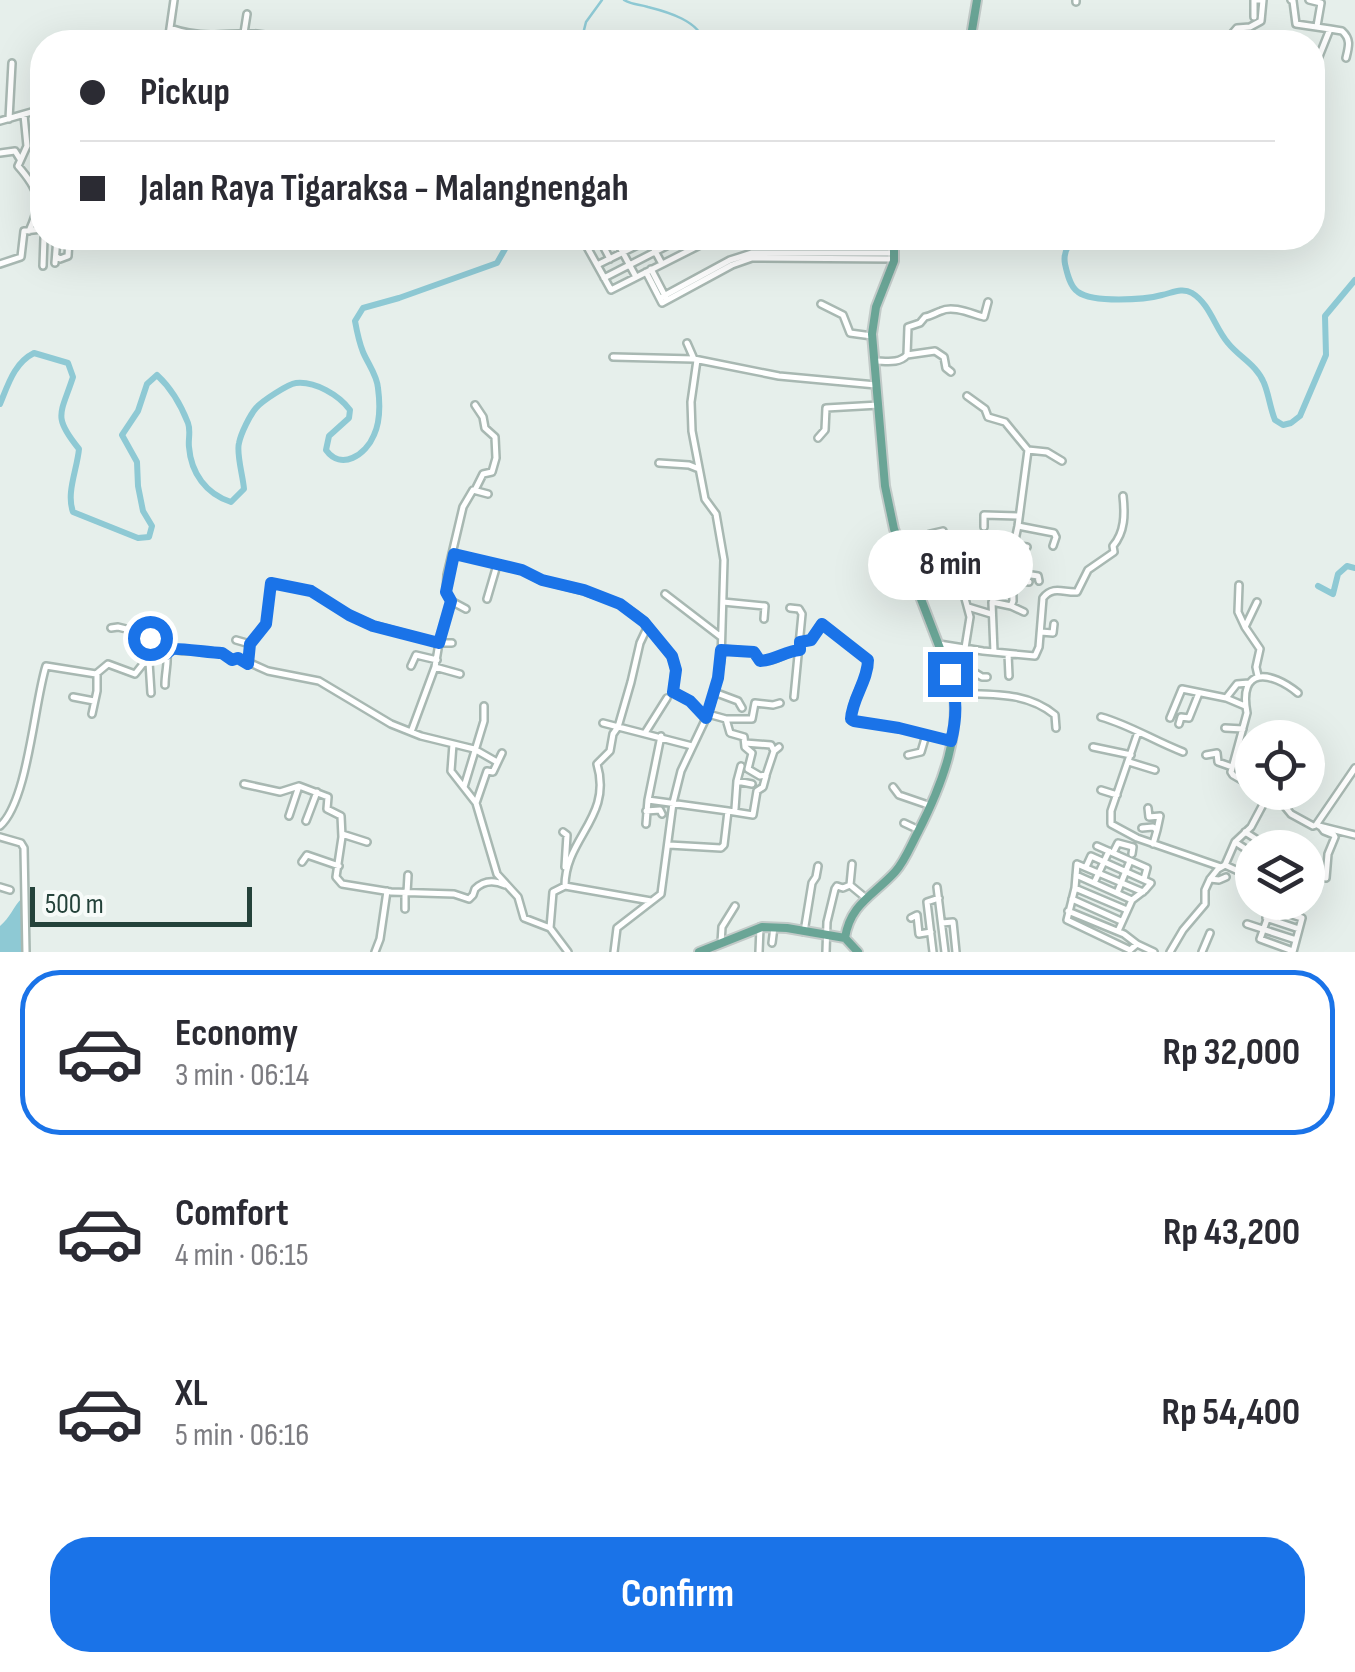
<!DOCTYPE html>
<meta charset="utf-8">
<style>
:root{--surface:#fff;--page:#f7f7f7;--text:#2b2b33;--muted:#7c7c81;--line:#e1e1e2;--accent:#1a73e8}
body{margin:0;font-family:"Sofia Sans Condensed",sans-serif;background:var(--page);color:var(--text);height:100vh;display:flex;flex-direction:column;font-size:38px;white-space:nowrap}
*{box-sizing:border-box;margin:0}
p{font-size:32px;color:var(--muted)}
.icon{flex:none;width:55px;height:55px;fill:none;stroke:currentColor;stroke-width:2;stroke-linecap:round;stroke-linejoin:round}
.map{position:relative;height:952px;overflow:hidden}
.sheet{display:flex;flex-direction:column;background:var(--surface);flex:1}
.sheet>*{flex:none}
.guide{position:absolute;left:30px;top:30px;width:1295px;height:220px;border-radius:40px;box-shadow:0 10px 40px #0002;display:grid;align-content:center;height:220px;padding:0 50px;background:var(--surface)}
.fabs{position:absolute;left:1235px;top:720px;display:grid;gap:20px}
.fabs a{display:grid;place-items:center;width:90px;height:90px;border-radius:50%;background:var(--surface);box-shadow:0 10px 40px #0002;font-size:50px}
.scale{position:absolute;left:30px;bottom:25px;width:222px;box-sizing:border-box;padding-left:10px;border:5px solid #24423a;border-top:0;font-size:28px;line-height:35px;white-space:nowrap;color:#24423a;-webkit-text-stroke:8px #f7fbf9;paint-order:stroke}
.end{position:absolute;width:45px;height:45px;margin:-22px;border:12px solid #1a73e8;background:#fff;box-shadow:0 0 0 5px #fff}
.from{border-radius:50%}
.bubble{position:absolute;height:70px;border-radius:35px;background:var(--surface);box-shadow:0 10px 40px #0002;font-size:32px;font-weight:700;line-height:70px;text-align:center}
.guide b{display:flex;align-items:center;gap:35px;height:95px;font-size:38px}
.guide b+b{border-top:2px solid var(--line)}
.guide i{width:25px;height:25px;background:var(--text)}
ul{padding:18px 0 0;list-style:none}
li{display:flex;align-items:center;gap:30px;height:165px;margin:0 20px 15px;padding:0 30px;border:5px solid transparent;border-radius:40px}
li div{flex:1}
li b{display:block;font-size:38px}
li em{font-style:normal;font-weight:700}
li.current{border-color:var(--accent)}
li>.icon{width:90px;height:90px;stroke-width:1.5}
.button{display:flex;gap:20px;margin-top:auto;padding:20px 50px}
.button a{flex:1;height:115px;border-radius:40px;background:var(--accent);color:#fff;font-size:40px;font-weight:700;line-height:115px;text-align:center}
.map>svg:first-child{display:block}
</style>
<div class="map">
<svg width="1355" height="952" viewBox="0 0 1355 952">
<rect width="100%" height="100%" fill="#e6efeb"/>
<!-- water -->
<path fill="#8ec9d4" d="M22 898 24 904 23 952H0V926C10 918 13 907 22 898Z"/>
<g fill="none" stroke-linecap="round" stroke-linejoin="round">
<!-- stream -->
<path stroke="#8ec9d4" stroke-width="2.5" d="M624 0C632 5 639 4 648 7 668 12 699 21 704 42
M581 42 586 22 602 0"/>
<!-- river -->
<path stroke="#8ec9d4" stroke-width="6" d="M762 238H765
M1076 238C1067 245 1063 253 1065 264 1067 273 1070 287 1078 292 1093 303 1144 300 1162 295 1172 293 1182 287 1192 293 1210 304 1215 328 1228 343 1239 357 1257 365 1264 383 1269 395 1270 408 1275 420L1283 425 1291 423 1300 416 1326 355 1325 316 1355 280
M0 404C8 385 14 363 34 353L68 363 73 377C61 414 52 416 79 449 77 470 66 493 73 512L138 538 149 537 152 526 143 511 138 486 137 462 122 435 138 411 147 384 157 375C171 388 181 405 188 423 191 431 188 439 189 447 191 473 206 494 231 502L244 489C243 476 236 453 239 443 241 433 250 415 256 408 262 401 288 384 296 383 315 381 339 395 350 410L349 418 329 436 326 450C341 471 366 455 374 435 380 422 380 403 378 388 377 375 368 364 363 352 359 342 357 332 355 321L363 308 399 298 497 263 505 249V238
M1318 586 1333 594 1338 574 1347 566 1355 568"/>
<defs>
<path id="minor" d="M1291 0 1293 1 1296 24 1330 29 1312 74
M1309 0 1321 3 1317 26
M1076 2V0
M1254 17V0H1263
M170 28C184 33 197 35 211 35 237 35 260 29 284 42
M1330 29 1342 31C1351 39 1349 46 1346 58
M244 33 247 14
M168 42 174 0
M1225 42 1237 28 1250 27 1261 21 1263 0
M39 109 40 128
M24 115 27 146 18 166C39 190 43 201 29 231
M9 119 12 63
M0 121 42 109
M0 153 15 151 20 159
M582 238 611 290 706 242
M599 238 610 259
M615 238 636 277
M649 240 662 264
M57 257 60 259 68 256 69 240 74 238
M55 263 57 238
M0 264 21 257 24 231 42 229
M597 265 652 238
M43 266 44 238
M651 269 666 298
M646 272 662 303 732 265 752 258 894 259
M604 278 680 239
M660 298 730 260 752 253H894
M821 304 843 315 850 333 872 336
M687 343 694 359
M907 355 935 351 944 357 946 368 951 372
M613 357 694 359 779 376 876 385
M875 361C886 361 899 364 907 355L908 327 920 323 925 317C931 316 935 313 941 311 953 305 972 314 984 317L988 302
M967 396 985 409 988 417 1005 422 1028 450
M475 405 483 417 485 428 495 437 496 458 492 472 483 474 475 490
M818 438 825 430 826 408 879 405
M659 463 689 465 699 469
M1018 526 1054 533 1056 537 1053 546
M984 527V515L1019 516
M930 534 943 531
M1013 545 1027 547
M902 547 930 534 933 551 937 555 983 561 986 573 1013 578
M881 553 900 543
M454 554 522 570 541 580 584 591 616 602 635 614 645 622 673 659 675 671 673 692 690 701 706 719
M1012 572 1038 576 1039 581
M937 573 935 562 937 555
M914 578 932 581
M1013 580 1029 582
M1239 585 1238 612 1245 627
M963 591 970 617 965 648
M665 594 721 637
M487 599 497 565
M451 601 446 592 447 575 463 507 473 490 488 494
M723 602 765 606 764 619
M1257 602 1245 627 1260 649 1256 667 1258 676
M1011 606 1024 612
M968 607 991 614
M790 608 799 609 802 614 794 697
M156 621C159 627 162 638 167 644 176 655 194 649 206 651 212 651 217 653 222 653L233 659 239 658 268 671 319 681 391 724 421 736 474 749
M111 628 118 627 151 635
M1041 632 1053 633 1054 624
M236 640 250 644 248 664
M800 642 811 640 821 624H823L868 660C868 682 849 699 852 721L899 728 951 741
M250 644 266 624 271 583 311 591 349 615 373 625 439 643H452
M939 644 983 651 1035 656 1039 647 1043 598C1053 585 1064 593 1077 592L1088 570 1114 552 1113 546C1125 532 1125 514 1123 496
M721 649 753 652C764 672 784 651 800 650
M994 652 992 602 1011 606 1013 601 1012 554 1018 526 1028 450 1047 452 1062 461
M149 654 163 655 174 649
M1008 654 1009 676
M149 662 151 693
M411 666 416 655 437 660
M435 667 460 674
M950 674 974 672 982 677H987
M165 685C165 673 168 665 167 654
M714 692 738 701 742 708
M955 693C991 695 1026 691 1055 715L1056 728
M73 697 94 701
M1226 698 1245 706
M92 714 97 691V673
M708 714 726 719H752L755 703 773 705 780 703
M1101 717C1130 725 1154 741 1183 752
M1170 718 1182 689 1226 698 1237 684 1249 683
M726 719 730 733 744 737 745 747 752 753 748 769 760 776 766 775 774 751
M603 723 692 746
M1179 724 1181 717 1189 718 1199 693
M1225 728 1243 729
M411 732 435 667 439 643 451 601 466 609
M1138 732 1111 811V824L1137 838 1221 867
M645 733 667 698
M661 736 648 800 728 811
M745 743 771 745 774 751 779 747
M453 744 451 771 476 803 497 874 518 897 524 918 550 928 568 952
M1093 747 1131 755
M476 750 497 762
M908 755 921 752 926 735
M1206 755 1217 753 1218 762 1232 767
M1129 762 1155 770
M737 781 752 784
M244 784 280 792 299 786 328 797 327 809 341 816 342 837 336 877 342 884 391 892 454 894 469 899 473 895 475 889C484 880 494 880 505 885
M1252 786 1233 775 1231 772 1247 713C1238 666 1271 671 1298 693
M464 787 484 721V706
M893 787 899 795 931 806
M1101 790 1117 795
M1264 792 1277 797 1291 814 1313 826 1316 825 1355 768
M476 803 487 771 493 772 502 753
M1148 808 1149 817 1160 816 1157 830
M735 809 737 781 741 766
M646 811 660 810 662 814
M289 816 299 786
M306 821 317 792
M904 823 919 830
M646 824 648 800
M0 826C28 801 34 704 46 666L96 674 108 664 135 674 143 664 149 662 151 623 156 621
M1319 826 1355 835
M1321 827 1324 831 1334 835 1335 837 1328 854 1326 878
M1142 828 1153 827 1157 830 1153 844
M563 832 567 835 565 867
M1245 832 1256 839 1257 845
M342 834 367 842
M0 837 21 843 24 848 26 952
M1235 842 1252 853
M669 845 721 848 724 845 728 811 753 815 757 791 763 787 766 776
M1097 846 1147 868 1144 879
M1113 853 1118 843 1133 847 1132 854
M302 862 307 855 339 866
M852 864 850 885 867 899
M1225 865 1238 871 1252 860
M1086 867 1091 856 1151 883 1145 890 1132 900 1118 931
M1076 875 1132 900
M1210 879 1219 880 1226 877
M1094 883 1109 851
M565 886 651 901
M0 887 10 890
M937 887 945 952
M1075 888 1127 910
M405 892V909
M407 893 408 875
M1117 893 1130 861
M1072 899 1121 921
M1068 911 1124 934 1137 944 1154 952
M911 918 917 915 919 934 931 932
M1266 918 1299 929
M942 923 953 922 956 952
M1247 924 1296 940
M550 928 553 892 565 886C565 838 613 817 597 764L610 751 613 734 618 727 631 682 640 643 648 626
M804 932 812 883 816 877 818 866
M721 943 722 927 735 906
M772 943 774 927
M1137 944 1130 950 1067 920 1075 888 1077 864 1143 892
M375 952 380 939 387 891
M614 952 617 928 661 894 673 803 681 771 708 714 716 686 721 660 724 560 716 514 705 499 692 431 691 402 697 360
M759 952 760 927
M826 952 827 922 835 889 837 886 843 888 850 885
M933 952 927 902 939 898
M1170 952 1183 930 1205 904V890L1210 879 1218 869 1225 865 1235 842 1251 827 1268 795
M1202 952 1210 933
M1293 952 1302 918 1271 908 1260 939 1293 951"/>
<path id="major" d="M970 42 977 0
M845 938C850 904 874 895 895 872 905 861 911 845 918 832 942 785 964 730 951 677L894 529 885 486 872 334 876 307 894 261V238
M845 938 858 952
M699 952 762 927 787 928 845 938"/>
</defs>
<!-- minor casing -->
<use href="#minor" stroke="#a8b8b2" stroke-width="10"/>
<!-- major casing -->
<use href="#major" stroke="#c2cac8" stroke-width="12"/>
<!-- minor -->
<use href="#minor" stroke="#fff" stroke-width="5"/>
<!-- major -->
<use href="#major" stroke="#6aa596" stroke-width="8"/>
</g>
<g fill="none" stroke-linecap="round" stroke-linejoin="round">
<!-- route -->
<path stroke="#1a73e8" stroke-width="12" d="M150 638 148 654C154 655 161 656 166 654 168 653 170 650 173 649 180 648 212 653 222 653L232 660 238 658 248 664 250 644 266 624 271 583 311 591 349 615 373 626 439 643 451 601 446 592 454 554 522 570 542 580 584 590 620 604 644 622 672 656 676 670 673 692 690 701 706 718 718 678 721 650 754 652 760 661C776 660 785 651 800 650V642L811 640 822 624 868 660C868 681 852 698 851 719L854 721 899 728 951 741C957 717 957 698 950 674"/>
</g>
</svg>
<div class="fabs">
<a><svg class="icon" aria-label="locate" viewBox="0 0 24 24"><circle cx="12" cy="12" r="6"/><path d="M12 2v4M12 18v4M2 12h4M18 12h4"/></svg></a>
<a><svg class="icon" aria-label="layers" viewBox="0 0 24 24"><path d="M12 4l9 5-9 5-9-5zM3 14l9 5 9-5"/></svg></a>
</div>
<div class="scale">500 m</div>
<i class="end from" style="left:150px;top:638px"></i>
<i class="end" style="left:950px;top:674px"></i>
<div class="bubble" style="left:868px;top:530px;width:165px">8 min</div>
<div class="guide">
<b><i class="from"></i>Pickup</b>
<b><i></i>Jalan Raya Tigaraksa - Malangnengah</b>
</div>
</div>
<section class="sheet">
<ul>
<li class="current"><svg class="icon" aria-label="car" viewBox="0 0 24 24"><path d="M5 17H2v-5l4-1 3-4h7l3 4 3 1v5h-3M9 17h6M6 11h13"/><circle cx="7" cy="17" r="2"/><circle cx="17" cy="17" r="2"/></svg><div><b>Economy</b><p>3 min · 06:14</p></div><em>Rp 32,000</em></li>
<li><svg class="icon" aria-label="car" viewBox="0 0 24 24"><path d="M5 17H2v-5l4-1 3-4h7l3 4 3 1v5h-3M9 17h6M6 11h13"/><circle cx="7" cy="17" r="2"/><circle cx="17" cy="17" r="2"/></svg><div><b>Comfort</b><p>4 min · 06:15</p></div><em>Rp 43,200</em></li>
<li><svg class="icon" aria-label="car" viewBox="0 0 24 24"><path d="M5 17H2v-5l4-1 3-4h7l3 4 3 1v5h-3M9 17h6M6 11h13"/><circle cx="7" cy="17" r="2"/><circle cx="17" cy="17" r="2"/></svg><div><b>XL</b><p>5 min · 06:16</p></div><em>Rp 54,400</em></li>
</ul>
<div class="button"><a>Confirm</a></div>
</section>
